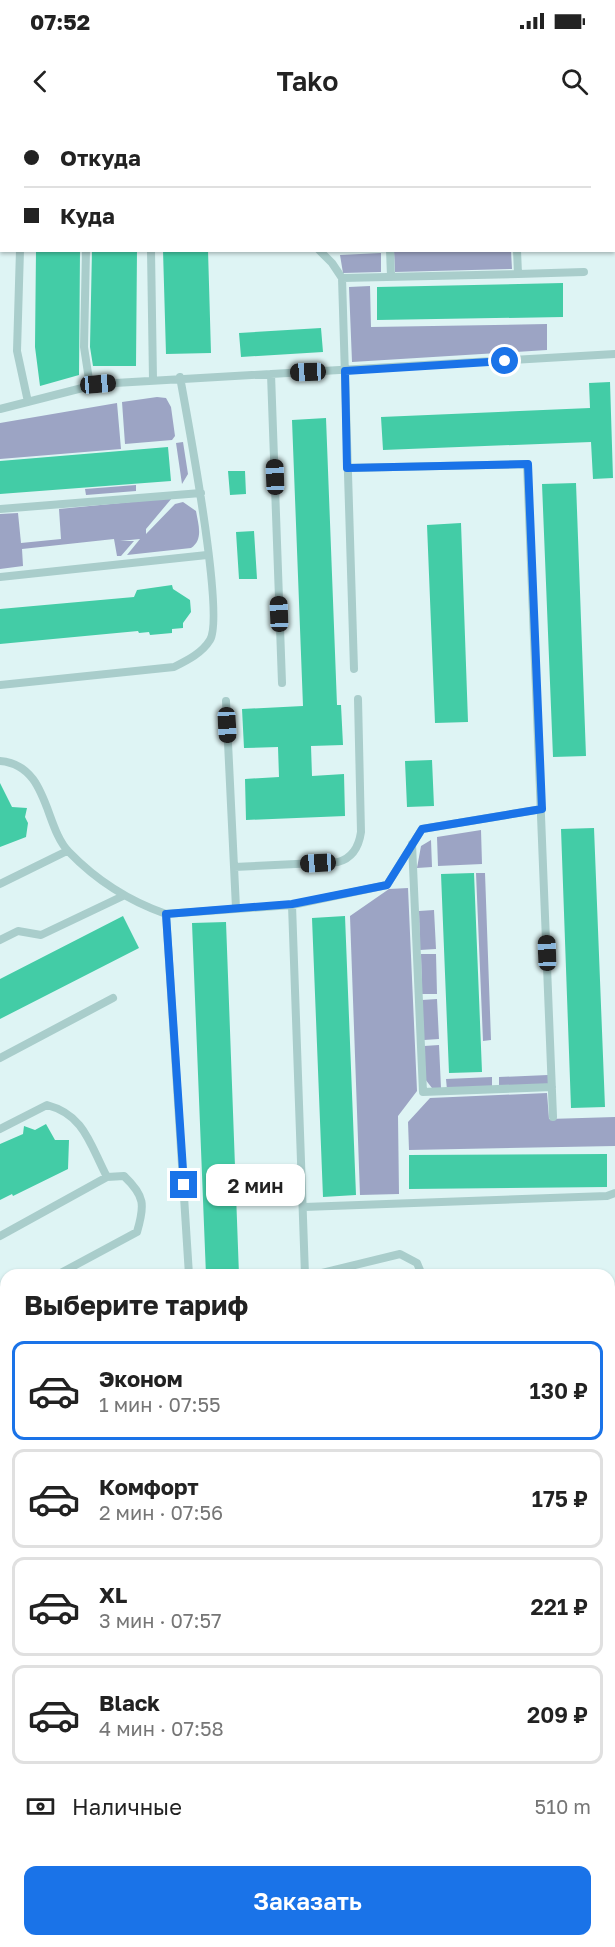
<!DOCTYPE html>
<html lang="ru">
<meta charset="utf-8">
<style>
:root{--surface:#fff;--page:#f6f6f6;--text:#222;--muted:#767676;--line:#e0e0e0;--accent:#1a73e8}
body{margin:0;font-family:"Golos Text",sans-serif;background:var(--page);color:var(--text);height:100vh;display:flex;flex-direction:column;font-size:22px;white-space:nowrap}
*{box-sizing:border-box;margin:0}
p{font-size:20px;color:var(--muted)}
.icon{flex:none;width:33px;height:33px;fill:none;stroke:currentColor;stroke-width:2;stroke-linecap:round;stroke-linejoin:round}
.map{position:relative;flex:1;overflow:hidden}
.side{position:absolute;left:0px;top:1149px;width:615px;height:678px;display:flex;flex-direction:column;background:var(--surface);border-radius:18px 18px 0 0;box-shadow:0 2px 4px #0004}
.side>*{flex:none}
.hud{position:absolute;left:0px;top:0px;width:615px;height:132px;box-shadow:0 2px 4px #0004;display:grid;align-content:center;height:132px;padding:0 24px;background:var(--surface)}
.end{position:absolute;width:27px;height:27px;margin:-14px;border:8px solid #1a73e8;background:#fff;box-shadow:0 0 0 3px #fff}
.from{border-radius:50%}
.bubble{position:absolute;height:42px;border-radius:12px;background:var(--surface);box-shadow:0 2px 4px #0004;font-size:20px;font-weight:600;line-height:42px;text-align:center}
.car{position:absolute;width:18px;height:36px;margin:-18px -9px;border-radius:8px;box-shadow:0 0 4px 2px #0007;background:linear-gradient(#222 24%,#8ab4d8 0 40%,#222 0 76%,#8ab4d8 0 86%,#222 0)}
.hud b{display:flex;align-items:center;gap:21px;height:57px;font-size:22px}
.hud b+b{border-top:2px solid var(--line)}
.hud i{width:15px;height:15px;background:var(--text)}
ul{padding:0;list-style:none}
li{display:flex;align-items:center;gap:18px;height:99px;margin:0 12px 9px;padding:0 12px;border:3px solid var(--line);border-radius:12px}
li div{flex:1}
li b{display:block;font-size:22px}
li em{font-style:normal;font-weight:600}
li.on{border-color:var(--accent)}
li>.icon{width:54px;height:54px;stroke-width:1.5}
h2{padding:0 24px;font-size:27px;line-height:72px}
.pay{display:flex;align-items:center;gap:15px;height:66px;padding:0 24px;font-size:22px}
.pay p{margin-inline-start:auto}
.button{display:flex;gap:12px;margin-top:auto;padding:12px 24px}
.button a{flex:1;height:69px;border-radius:12px;background:var(--accent);color:#fff;font-size:24px;font-weight:600;line-height:69px;text-align:center}
.status{display:flex;justify-content:space-between;align-items:center;height:42px;padding:0 30px;background:var(--surface);direction:ltr}
.status svg{height:16px;fill:currentColor}
header{display:flex;justify-content:space-between;align-items:center;height:78px;padding:0 24px;background:var(--surface);font-size:27px;font-weight:600}
.map>svg:first-child{display:block}
</style>
<div class="status"><b>07:52</b><svg viewBox="0 0 49 12"><path d="M0 12V9h3v3zM5 12V6h3v6zM10 12V3h3v9zM15 12V0h3v12zM26 1h20v11H26zM47 4h2v5h-2z"/></svg></div>
<header><svg class="icon" aria-label="back" viewBox="0 0 24 24"><path d="M15 5l-7 7 7 7"/></svg>Tako<svg class="icon" aria-label="search" viewBox="0 0 24 24"><circle cx="10" cy="10" r="6"/><path d="M15 15l6 6"/></svg></header>
<div class="map">
<svg width="615" height="1827" viewBox="0 0 615 1827">
<rect width="100%" height="100%" fill="#def4f4"/>
<!-- green -->
<path fill="#9ca4c4" d="M394 131H511L512 149 395 152Z
M381 133V152L343 153 340 135Z
M370 166 371 207 547 204V230L352 242 349 167Z
M157 277 166 278 171 287 175 316 172 320 125 324 122 282Z
M117 283 121 329 0 339V303Z
M183 322 188 354 182 364 176 323Z
M136 365V371L86 375 85 369Z
M172 378 146 409V414L175 384 183 382 196 391C198 404 204 419 191 428L127 435 140 419 120 421H134L121 436H117L114 419 22 429 23 446 0 449V394L18 393 21 423 61 419 59 389Z
M481 710 482 744 438 746 437 717Z
M431 720 432 747 417 748 421 726Z
M476 753H485L491 920 483 921Z
M408 768 417 971 398 996 399 1074 360 1075 350 796 389 769Z
M434 790 436 829 420 830 419 791Z
M421 834H436L437 874H422Z
M437 879 439 919 424 920 422 880Z
M439 925 441 968H432L425 959 424 926Z
M548 955 549 965 499 967V957Z
M492 957V968L447 970 446 959Z
M547 973 549 999 615 997V1026L409 1030 408 1002 430 978Z"/>
<!-- building -->
<path fill="#43cca6" d="M36 130H80L79 255 40 266 35 227Z
M92 130H137L136 246H93L90 227Z
M163 130H208L211 233 166 234Z
M563 163V197L377 200V167Z
M321 208 323 232 241 237 239 213Z
M610 262 613 358 593 359 591 322 383 330 381 297 590 288 589 263Z
M326 298 337 585H341L343 625 311 626 312 656 344 654 345 696 246 700 245 659 279 657 278 627 244 628 242 589 303 586 292 300Z
M168 327 171 361 0 374V341Z
M228 351H245L246 374 230 375Z
M576 363 586 636 553 637 542 364Z
M461 403 468 602 435 603 427 405Z
M254 411 257 459H239L236 412Z
M172 465 173 469 190 480 191 492 183 503V508L172 509V513L150 515 149 512 139 513 138 511 0 524V489L134 477 137 470Z
M432 640 434 686 407 687 405 641Z
M0 663 12 687 27 688 25 697 28 703 26 717 0 727Z
M594 708 605 987 571 988 561 709Z
M474 753 482 952 449 953 441 754Z
M123 796 139 828 0 899V859Z
M345 796 356 1075 323 1077 312 798Z
M226 802 239 1155H206L192 803Z
M46 1004 55 1020H69L68 1049 13 1076 12 1074 0 1080V1024L23 1014 24 1006 35 1010Z
M607 1034V1067L409 1069V1035Z"/>
<g fill="none" stroke-linecap="round" stroke-linejoin="round">
<!-- service -->
<path stroke="#a9cdcb" stroke-width="8" d="M16 0V2
M238 0V2
M385 0V2
M513 0V2
M88 2V0
M20 130 17 231 28 282
M86 130 84 227 90 266
M151 130 153 260
M319 130 332 143 342 158
M390 130 391 156
M518 154 584 152
M271 254 282 563
M0 289 98 264 615 234
M347 348 527 344 553 997
M0 389 201 373
M0 457 207 435
M354 549 342 158 518 154 517 130
M0 565 174 547C188 540 202 533 210 520 225 495 187 296 180 257
M226 581 236 788
M0 641C49 645 44 707 69 732 96 760 129 781 166 794
M412 724 423 972 552 967
M234 747 338 742C353 738 359 726 361 712L358 579
M0 764 67 731
M292 785 305 1155
M0 820 18 811 41 815 123 776
M0 938 113 878
M0 1009 47 985C85 995 90 1025 107 1057
M304 1087 607 1076 615 1073
M0 1116 107 1057 124 1056C145 1076 145 1085 137 1112L57 1155
M189 1155 166 794 292 785 387 765 422 709 542 689
M314 1155 400 1134 417 1143 422 1155
M0 1175 6 1176
M0 1272 6 1269
M0 1379 3 1378
M609 1406 615 1421
M609 1437 615 1439
M609 1527 615 1525
M0 1694 6 1692
M609 1761 615 1776
M511 1821 517 1827"/>
</g>
<g fill="none" stroke-linecap="round" stroke-linejoin="round">
<!-- route -->
<path stroke="#1a73e8" stroke-width="8" d="M184 1065 166 794 292 784 387 765 422 709 542 689 528 344 347 348 345 251 505 241"/>
</g>
</svg>
<i class="end from" style="left:505px;top:241px"></i>
<i class="end" style="left:184px;top:1065px"></i>
<div class="bubble" style="left:206px;top:1044px;width:99px">2 мин</div>
<i class="car" style="left:308px;top:252px;rotate:268deg"></i>
<i class="car" style="left:98px;top:264px;rotate:85deg"></i>
<i class="car" style="left:275px;top:357px;rotate:358deg"></i>
<i class="car" style="left:279px;top:494px;rotate:358deg"></i>
<i class="car" style="left:227px;top:605px;rotate:177deg"></i>
<i class="car" style="left:318px;top:743px;rotate:267deg"></i>
<i class="car" style="left:547px;top:833px;rotate:358deg"></i>
<div class="hud">
<b><i class="from"></i>Откуда</b>
<b><i></i>Куда</b>
</div>
<section class="side">
<h2>Выберите тариф</h2>
<ul>
<li class="on"><svg class="icon" aria-label="car" viewBox="0 0 24 24"><path d="M5 17H2v-5l4-1 3-4h7l3 4 3 1v5h-3M9 17h6M6 11h13"/><circle cx="7" cy="17" r="2"/><circle cx="17" cy="17" r="2"/></svg><div><b>Эконом</b><p>1 мин · 07:55</p></div><em>130 ₽</em></li>
<li><svg class="icon" aria-label="car" viewBox="0 0 24 24"><path d="M5 17H2v-5l4-1 3-4h7l3 4 3 1v5h-3M9 17h6M6 11h13"/><circle cx="7" cy="17" r="2"/><circle cx="17" cy="17" r="2"/></svg><div><b>Комфорт</b><p>2 мин · 07:56</p></div><em>175 ₽</em></li>
<li><svg class="icon" aria-label="car" viewBox="0 0 24 24"><path d="M5 17H2v-5l4-1 3-4h7l3 4 3 1v5h-3M9 17h6M6 11h13"/><circle cx="7" cy="17" r="2"/><circle cx="17" cy="17" r="2"/></svg><div><b>XL</b><p>3 мин · 07:57</p></div><em>221 ₽</em></li>
<li><svg class="icon" aria-label="car" viewBox="0 0 24 24"><path d="M5 17H2v-5l4-1 3-4h7l3 4 3 1v5h-3M9 17h6M6 11h13"/><circle cx="7" cy="17" r="2"/><circle cx="17" cy="17" r="2"/></svg><div><b>Black</b><p>4 мин · 07:58</p></div><em>209 ₽</em></li>
</ul>
<div class="pay"><svg class="icon" aria-label="cash" viewBox="0 0 24 24"><path d="M3 7h18v10H3z"/><circle cx="12" cy="12" r="2"/></svg>Наличные<p>510 m</p></div>
<div class="button"><a>Заказать</a></div>
</section>
</div>
